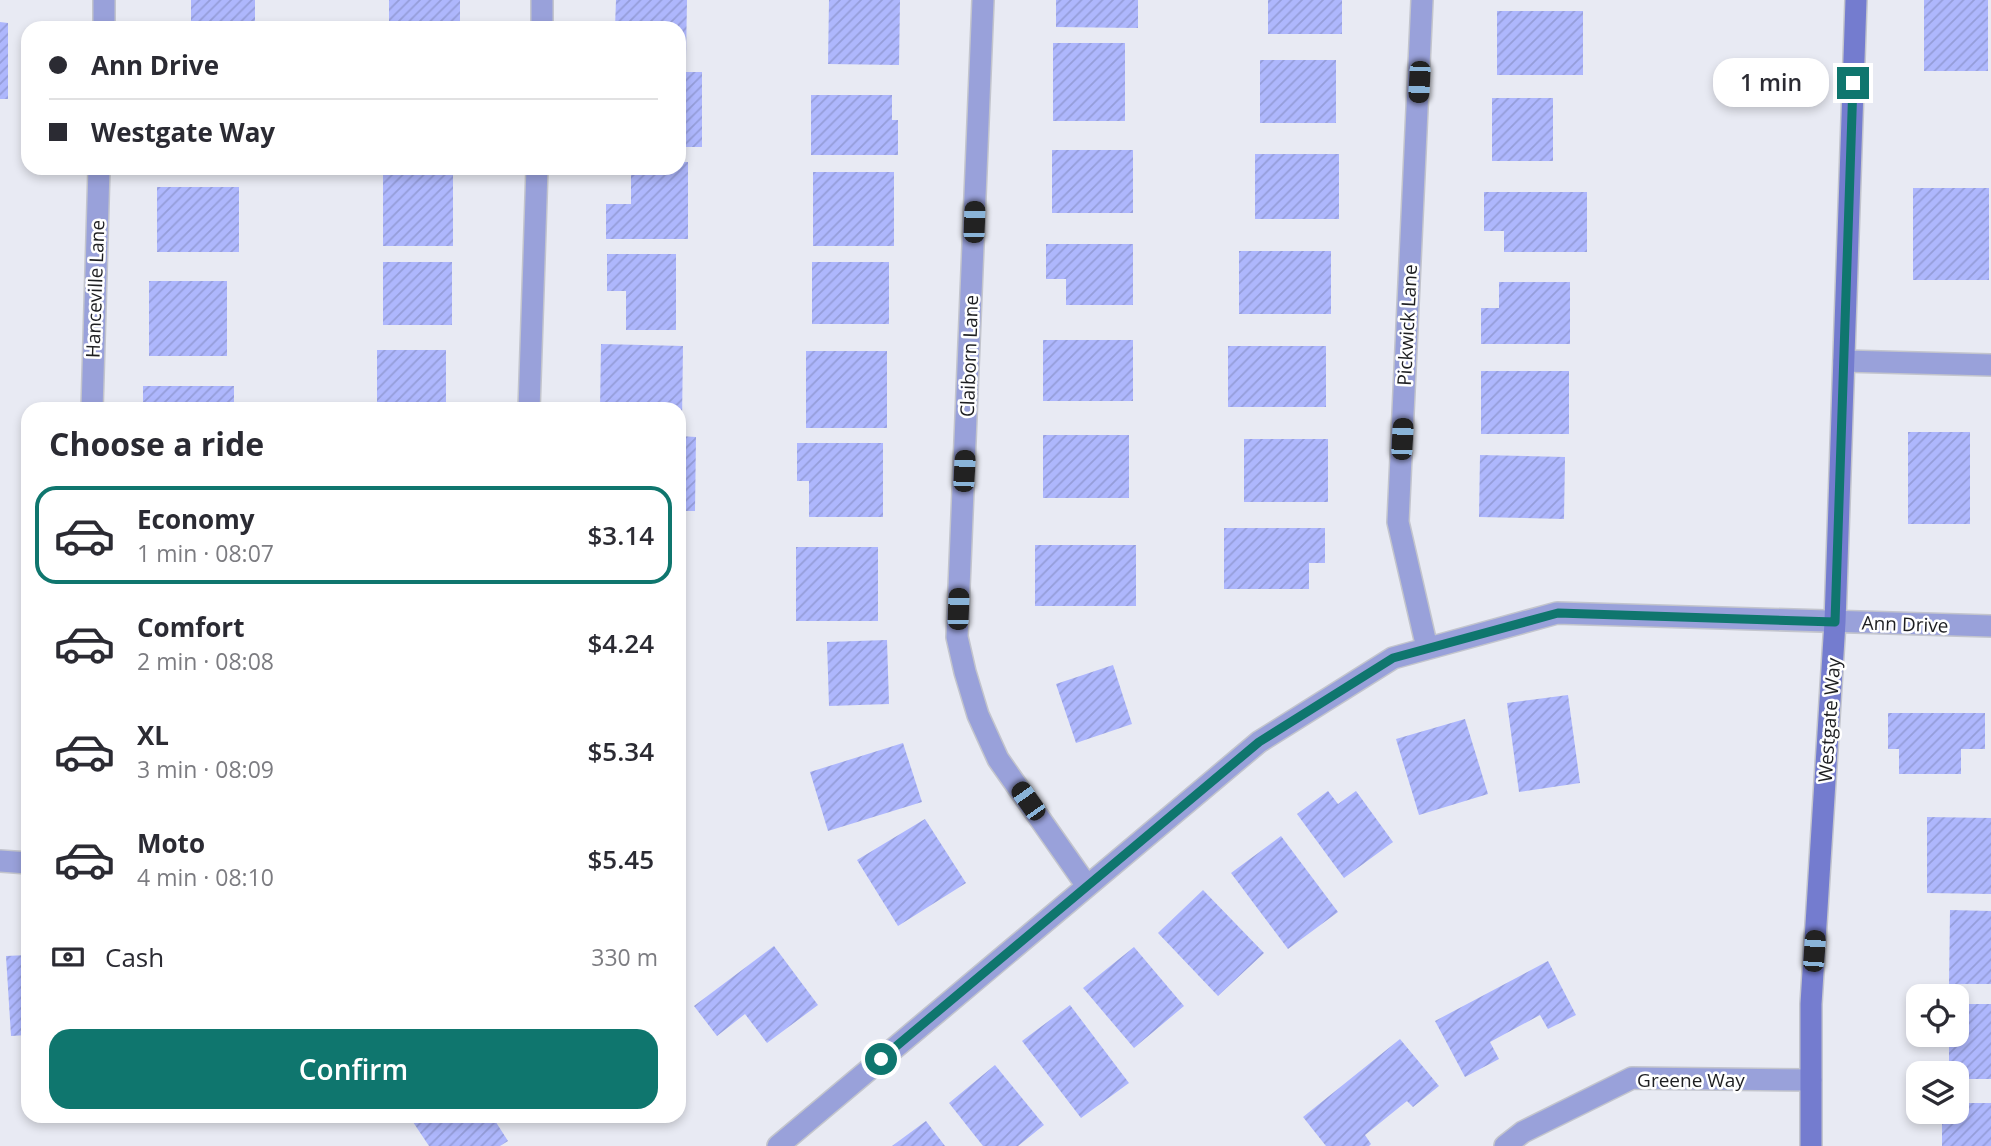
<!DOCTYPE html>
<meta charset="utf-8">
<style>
:root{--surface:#fff;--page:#f7f7f7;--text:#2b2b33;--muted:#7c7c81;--line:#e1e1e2;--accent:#0f766e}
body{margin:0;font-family:"Open Sans",sans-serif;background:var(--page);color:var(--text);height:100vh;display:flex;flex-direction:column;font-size:26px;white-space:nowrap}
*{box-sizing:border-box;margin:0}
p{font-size:23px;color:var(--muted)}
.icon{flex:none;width:38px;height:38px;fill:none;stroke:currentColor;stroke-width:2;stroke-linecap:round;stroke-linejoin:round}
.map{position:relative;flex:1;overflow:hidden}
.side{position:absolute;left:21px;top:402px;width:665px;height:721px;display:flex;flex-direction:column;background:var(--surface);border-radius:21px;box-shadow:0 4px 10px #0003}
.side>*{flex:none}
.guide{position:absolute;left:21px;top:21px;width:665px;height:154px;border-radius:21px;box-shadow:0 4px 10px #0003;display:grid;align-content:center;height:154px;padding:0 28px;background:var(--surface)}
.tools{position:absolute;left:1906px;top:984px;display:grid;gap:14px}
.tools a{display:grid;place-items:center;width:63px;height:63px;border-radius:14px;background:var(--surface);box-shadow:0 4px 10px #0003;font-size:35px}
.end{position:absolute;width:32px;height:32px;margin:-16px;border:9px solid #0f766e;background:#fff;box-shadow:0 0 0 4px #fff}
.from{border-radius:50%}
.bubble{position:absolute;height:49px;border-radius:21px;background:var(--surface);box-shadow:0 4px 10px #0003;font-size:23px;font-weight:600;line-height:49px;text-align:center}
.car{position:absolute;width:21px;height:42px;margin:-21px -10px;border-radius:9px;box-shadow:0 0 5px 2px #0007;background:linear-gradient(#222 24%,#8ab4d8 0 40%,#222 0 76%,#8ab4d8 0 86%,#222 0)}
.guide b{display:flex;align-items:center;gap:24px;height:66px;font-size:26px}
.guide b+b{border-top:2px solid var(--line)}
.guide i{width:18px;height:18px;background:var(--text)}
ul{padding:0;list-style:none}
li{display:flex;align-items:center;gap:21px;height:98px;margin:0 14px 10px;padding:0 14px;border:4px solid transparent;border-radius:21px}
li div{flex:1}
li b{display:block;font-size:26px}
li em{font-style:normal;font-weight:600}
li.on{border-color:var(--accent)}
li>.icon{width:63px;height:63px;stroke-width:1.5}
h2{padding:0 28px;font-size:32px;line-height:84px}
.pay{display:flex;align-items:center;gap:18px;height:77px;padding:0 28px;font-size:26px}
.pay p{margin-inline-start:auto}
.cta{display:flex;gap:14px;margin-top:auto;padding:14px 28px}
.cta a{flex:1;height:80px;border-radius:21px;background:var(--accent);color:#fff;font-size:28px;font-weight:600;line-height:80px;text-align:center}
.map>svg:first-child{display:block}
</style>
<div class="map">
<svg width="1991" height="1146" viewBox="0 0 1991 1146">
<defs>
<pattern id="building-hatch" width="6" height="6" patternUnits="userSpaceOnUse" patternTransform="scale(1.75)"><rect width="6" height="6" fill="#aeb7fd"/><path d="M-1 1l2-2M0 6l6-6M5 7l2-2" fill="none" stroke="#959dd9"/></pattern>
</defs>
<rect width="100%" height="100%" fill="#e8eaf3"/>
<!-- building -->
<path fill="url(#building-hatch)" d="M191 0H255V28H191Z
M389 0H460V28H389Z
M616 0H687L686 59H679V28H615Z
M829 0H900L899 65 828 64Z
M1056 0H1138V28L1056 27Z
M1268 0H1342V34H1268Z
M1924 0H1988V71H1924Z
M1497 11H1583V75H1497Z
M0 22 8 23V99H0Z
M1053 43H1125V121H1053Z
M1260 60H1336V123H1260Z
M679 72H702V147H679Z
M811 95H892V120H898V155H811Z
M1492 98H1553V161H1492Z
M1052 150H1133V213H1052Z
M1255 154H1339V219H1255Z
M679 162H688V239H606V204H631V168H679Z
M383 170H453V246H383Z
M813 172H894V246H813Z
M157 187H239V252H157Z
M1913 188H1989V280H1913Z
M1484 192H1587V252H1504V231H1484Z
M1046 244H1133V305H1066V279H1046Z
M1239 251H1331V314H1239Z
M607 254H676V330H626V291H607Z
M383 262H452V325H383Z
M812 262H889V324H812Z
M149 281H227V356H149Z
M1499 282H1570V344H1481V308H1499Z
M1043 340H1133V401H1043Z
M601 344 683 346 682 421H679V410H600Z
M1228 346H1326V407H1228Z
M377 350H446V410H377Z
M806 351H887V428H806Z
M1481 371H1569V434H1481Z
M143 386H234V410H143Z
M1908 432H1970V524H1908Z
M1043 435H1129V498H1043Z
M679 436 696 437 695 511H679Z
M1244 439H1328V502H1244Z
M797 443H883V517H809V481H797Z
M1480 455 1565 457 1564 519 1479 517Z
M1224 528H1325V563H1309V589H1224Z
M1035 545H1136V606H1035Z
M796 547H878V621H796Z
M887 640 889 704 829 706 827 642Z
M1113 665 1132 724 1076 743 1056 684Z
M1568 695 1580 783 1519 792 1507 703Z
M1888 713H1985V749H1961V774H1899V749H1888Z
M1465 719 1488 794 1419 815 1396 739Z
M903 743 922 802 828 831 810 772Z
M1328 791 1338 804 1356 791 1393 842 1344 878 1297 814Z
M1927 817 1991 818V894L1927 893Z
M925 819 966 883 898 926 857 860Z
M1281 836 1338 912 1288 949 1231 873Z
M1203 890 1264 953 1218 996 1158 933Z
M1950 910 1991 911V984H1949Z
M774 946 818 1005 767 1043 745 1014 717 1036 694 1006Z
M1134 947 1184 1006 1134 1048 1083 988Z
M28 955V1035L11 1036 6 956Z
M1548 961 1576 1015 1548 1029 1540 1015 1490 1042 1499 1059 1465 1077 1435 1021Z
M1956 1004H1991V1079H1956V1073H1949V1034H1956Z
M1070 1005 1129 1083 1081 1118 1022 1041Z
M1400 1039 1439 1086 1413 1107 1407 1101 1365 1135 1371 1144 1369 1146H1326L1303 1117Z
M995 1065 1044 1125 1018 1146H983L949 1103Z
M1956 1103H1991V1146H1942V1111H1956Z
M409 1116H492L508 1141 500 1146H429Z
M926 1121 945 1146H892Z"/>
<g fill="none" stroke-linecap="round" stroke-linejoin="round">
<defs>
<path id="street" d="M983 0 957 637 965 672 978 715 998 759 1087 886
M1422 0 1398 522 1427 648
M104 28V0
M542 28V0
M1844 361 1991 365
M92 410 99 168
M529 410 537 168
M0 861 28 863
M778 1146 1259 742 1393 658 1557 613 1991 626
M1505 1146 1523 1132 1632 1078 1811 1080"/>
<path id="secondary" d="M1811 1146V1004L1835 622 1856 0"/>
</defs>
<!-- street casing -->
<use href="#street" stroke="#c3c5cd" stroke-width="24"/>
<!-- secondary casing -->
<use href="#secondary" stroke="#c3c5cd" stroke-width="24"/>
<!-- street -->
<use href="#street" stroke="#99a1da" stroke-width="21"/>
<!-- secondary -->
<use href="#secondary" stroke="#747ccf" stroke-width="21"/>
</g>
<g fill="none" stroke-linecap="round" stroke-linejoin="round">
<!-- route -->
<path stroke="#0f766e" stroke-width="9" d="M881 1059 1259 742 1393 658 1558 613 1835 622 1853 83"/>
</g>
<g text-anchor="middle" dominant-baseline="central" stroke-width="5" stroke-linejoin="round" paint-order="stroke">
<!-- street labels -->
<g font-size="19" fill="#1d1e21" stroke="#fff">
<text transform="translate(95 289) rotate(-88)">Hanceville Lane</text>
<text transform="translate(1407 325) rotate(-87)">Pickwick Lane</text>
<text transform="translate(969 356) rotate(-88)">Claiborn Lane</text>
<text transform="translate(1905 624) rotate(2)">Ann Drive</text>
<text transform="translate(1829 720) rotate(-86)">Westgate Way</text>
<text x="1691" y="1080">Greene Way</text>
</g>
</g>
</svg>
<div class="tools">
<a><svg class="icon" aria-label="locate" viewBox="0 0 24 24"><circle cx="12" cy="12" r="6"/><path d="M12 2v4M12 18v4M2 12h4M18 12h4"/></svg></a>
<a><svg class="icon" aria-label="layers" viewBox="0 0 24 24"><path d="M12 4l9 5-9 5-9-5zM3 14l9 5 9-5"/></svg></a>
</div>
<i class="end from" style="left:881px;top:1059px"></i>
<i class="end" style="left:1853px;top:83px"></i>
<div class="bubble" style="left:1713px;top:58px;width:116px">1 min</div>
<i class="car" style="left:1419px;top:82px;rotate:183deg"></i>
<i class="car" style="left:974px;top:222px;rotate:2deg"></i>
<i class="car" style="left:1402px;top:439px;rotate:3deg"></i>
<i class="car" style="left:964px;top:471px;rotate:3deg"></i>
<i class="car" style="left:958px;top:609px;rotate:2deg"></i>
<i class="car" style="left:1028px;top:801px;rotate:325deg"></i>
<i class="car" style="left:1814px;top:951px;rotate:4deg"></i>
<div class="guide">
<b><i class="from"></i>Ann Drive</b>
<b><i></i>Westgate Way</b>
</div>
<section class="side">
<h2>Choose a ride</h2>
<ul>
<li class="on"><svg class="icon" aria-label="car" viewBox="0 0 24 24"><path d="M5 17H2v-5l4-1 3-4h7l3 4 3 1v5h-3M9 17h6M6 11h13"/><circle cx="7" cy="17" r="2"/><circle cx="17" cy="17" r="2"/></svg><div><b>Economy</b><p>1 min · 08:07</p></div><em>$3.14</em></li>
<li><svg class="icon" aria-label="car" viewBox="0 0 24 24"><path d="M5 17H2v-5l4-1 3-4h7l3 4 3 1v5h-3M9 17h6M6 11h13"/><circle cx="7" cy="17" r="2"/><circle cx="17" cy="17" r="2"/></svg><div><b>Comfort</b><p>2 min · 08:08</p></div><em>$4.24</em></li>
<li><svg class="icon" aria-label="car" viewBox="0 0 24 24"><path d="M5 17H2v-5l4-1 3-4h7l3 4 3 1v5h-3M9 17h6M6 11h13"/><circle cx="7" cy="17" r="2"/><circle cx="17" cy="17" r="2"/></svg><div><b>XL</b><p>3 min · 08:09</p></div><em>$5.34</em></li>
<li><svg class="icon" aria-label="car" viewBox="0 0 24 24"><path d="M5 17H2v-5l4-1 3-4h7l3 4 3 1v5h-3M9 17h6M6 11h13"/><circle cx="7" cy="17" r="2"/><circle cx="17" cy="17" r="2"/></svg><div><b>Moto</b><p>4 min · 08:10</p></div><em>$5.45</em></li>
</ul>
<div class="pay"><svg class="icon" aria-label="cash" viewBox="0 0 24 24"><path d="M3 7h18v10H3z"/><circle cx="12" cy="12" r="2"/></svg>Cash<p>330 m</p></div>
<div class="cta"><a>Confirm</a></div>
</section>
</div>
